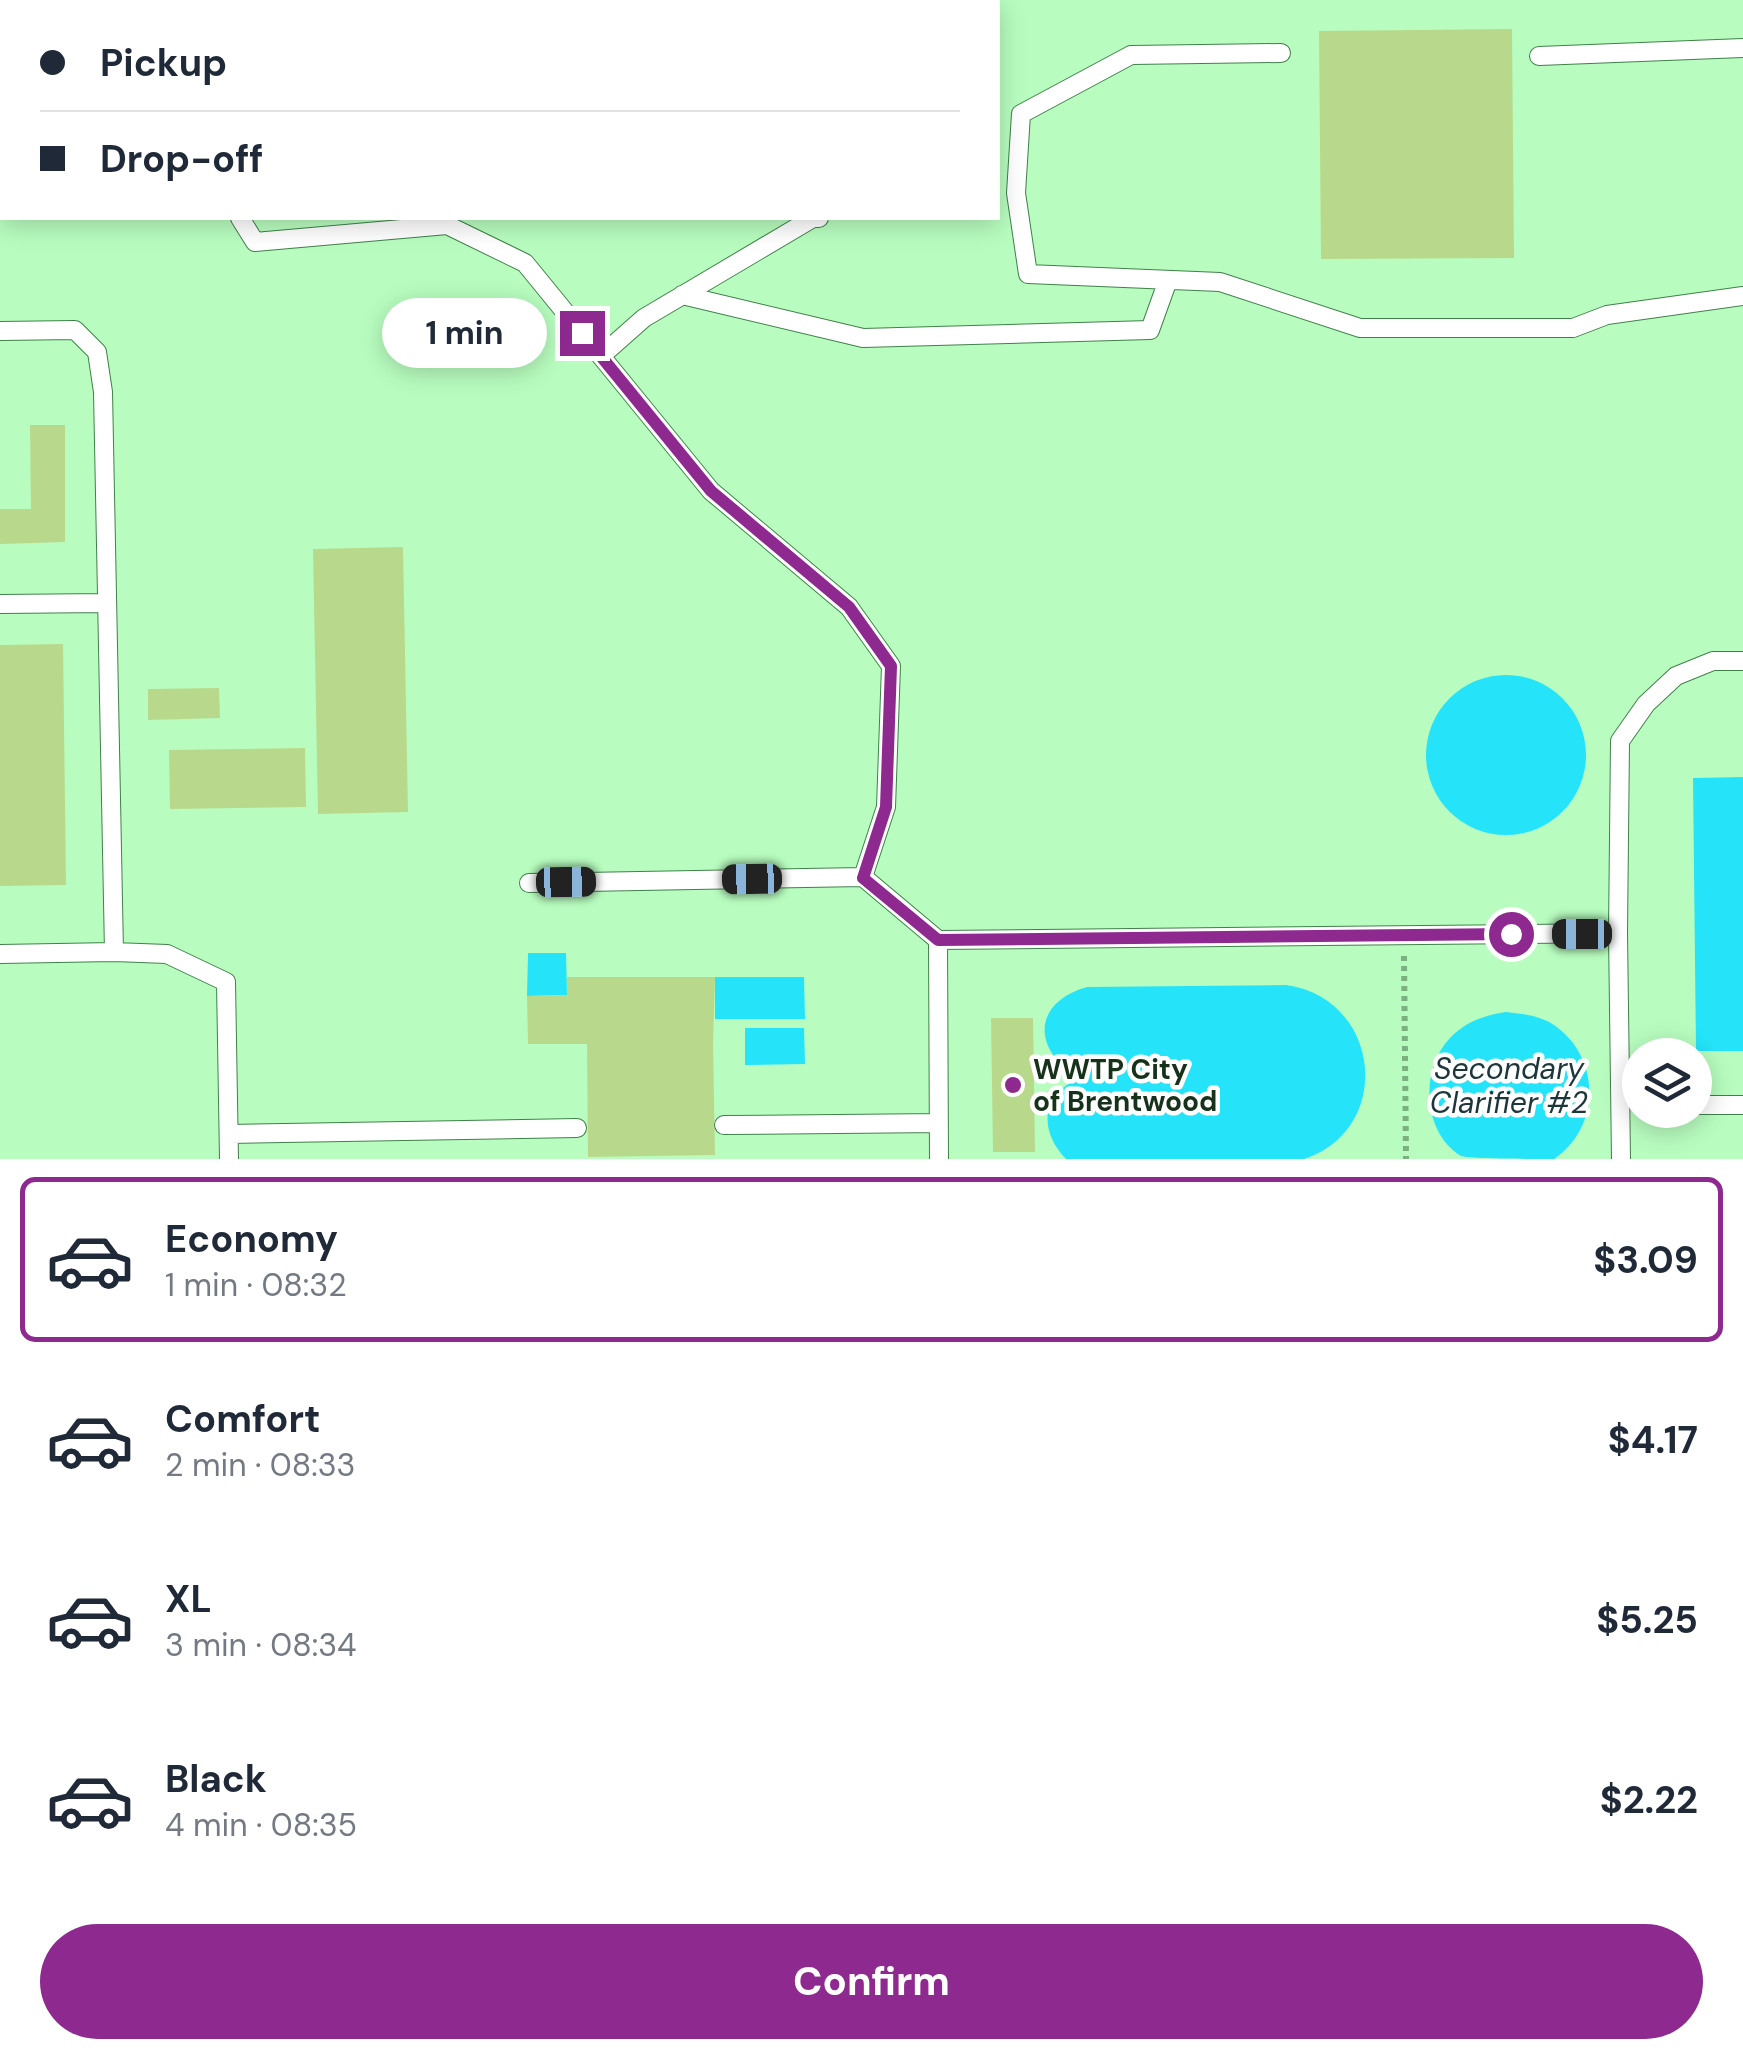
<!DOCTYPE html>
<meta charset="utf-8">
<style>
:root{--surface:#fff;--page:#f6f6f7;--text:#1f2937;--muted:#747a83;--line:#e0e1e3;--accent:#8e2990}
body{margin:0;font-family:"DM Sans",sans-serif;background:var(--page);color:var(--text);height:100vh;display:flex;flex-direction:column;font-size:38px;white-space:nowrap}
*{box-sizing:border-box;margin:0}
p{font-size:32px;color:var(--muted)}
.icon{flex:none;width:55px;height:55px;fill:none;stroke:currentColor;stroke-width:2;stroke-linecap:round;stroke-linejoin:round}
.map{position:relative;height:1159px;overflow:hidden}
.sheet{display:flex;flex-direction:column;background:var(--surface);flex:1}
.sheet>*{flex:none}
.hud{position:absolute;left:0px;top:0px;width:1000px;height:220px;box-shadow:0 5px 25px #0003;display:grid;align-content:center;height:220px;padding:0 40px;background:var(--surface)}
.buttons{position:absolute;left:1622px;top:1038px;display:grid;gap:20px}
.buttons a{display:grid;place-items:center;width:90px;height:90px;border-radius:50%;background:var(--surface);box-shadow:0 5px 25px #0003;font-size:50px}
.end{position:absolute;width:45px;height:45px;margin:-22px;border:12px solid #8e2990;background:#fff;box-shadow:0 0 0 5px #fff}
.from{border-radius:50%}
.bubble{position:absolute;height:70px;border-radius:35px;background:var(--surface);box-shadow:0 5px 25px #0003;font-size:32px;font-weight:700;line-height:70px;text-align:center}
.car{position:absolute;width:30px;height:60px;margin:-30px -15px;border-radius:12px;box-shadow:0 0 8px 2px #0007;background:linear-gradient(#222 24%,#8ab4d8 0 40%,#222 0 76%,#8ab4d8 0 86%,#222 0)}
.hud b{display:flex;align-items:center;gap:35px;height:95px;font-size:38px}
.hud b+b{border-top:2px solid var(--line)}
.hud i{width:25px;height:25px;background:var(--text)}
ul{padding:18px 0 0;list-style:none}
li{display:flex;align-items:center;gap:30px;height:165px;margin:0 20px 15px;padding:0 20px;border:5px solid transparent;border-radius:15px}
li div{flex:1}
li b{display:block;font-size:38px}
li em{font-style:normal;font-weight:700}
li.on{border-color:var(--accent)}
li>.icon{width:90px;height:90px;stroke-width:1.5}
.cta{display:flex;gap:20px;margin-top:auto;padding:20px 40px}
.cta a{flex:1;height:115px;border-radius:60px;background:var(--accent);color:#fff;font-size:40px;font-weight:700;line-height:115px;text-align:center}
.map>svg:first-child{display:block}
</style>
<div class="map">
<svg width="1743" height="1159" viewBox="0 0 1743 1159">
<rect width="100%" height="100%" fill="#b8fdbf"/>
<!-- water -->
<path fill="#25e4f9" d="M1426 755a80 80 0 1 1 160 0a80 80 0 1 1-160 0Z
M1743 777V1051H1696L1693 778Z
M528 953H566L567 995 527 996Z
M715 977H804L805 1019H715Z
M1286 985C1381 998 1395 1129 1304 1159H1066C1038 1130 1041 1093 1081 1078 1033 1053 1030 1003 1087 987Z
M1506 1012C1525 1014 1543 1016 1558 1028 1602 1062 1599 1129 1554 1159 1537 1159 1472 1159 1461 1156 1422 1132 1420 1069 1450 1038 1465 1022 1485 1015 1506 1012Z
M745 1028H804L805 1064 745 1065Z"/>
<!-- building -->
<path fill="#b8d98c" d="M1512 29 1514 258 1321 259 1319 31Z
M30 425H65V542L0 544V509H31Z
M403 547 408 812 318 814 313 549Z
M63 644 66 885 0 886V645Z
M219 688 220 718 148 720V689Z
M305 748 306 807 170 809 169 750Z
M567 977H715L713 1042 715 1155 588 1157 587 1044H528L527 996 567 995Z
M991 1018H1033L1035 1152H993Z"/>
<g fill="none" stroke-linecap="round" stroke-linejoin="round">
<defs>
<path id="service" d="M302 2 304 0
M0 38H2
M1281 53 1131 55 1021 114 1016 193 1028 274 1220 282 1360 328H1573L1607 315 1743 296
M1539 56 1743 48
M240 218 255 242 447 225 525 263 711 491 849 607 891 666 886 807 863 877
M682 295 863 338 1150 330 1168 280
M0 331 75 330 97 352 103 392 114 952
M601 356 644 318 813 218H819
M0 604 106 603
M529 883 863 877 938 940 1618 933
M938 940 939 1159
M0 954 114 952 167 954 226 982 229 1159
M1695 1105H1743
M724 1125 939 1123
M229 1134 577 1128
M1621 1159 1618 933 1620 741 1646 704 1676 676 1713 661H1743"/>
</defs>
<!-- service casing -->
<use href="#service" stroke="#40814a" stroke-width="20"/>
<!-- path -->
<path stroke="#7bb080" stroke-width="6" stroke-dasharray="5 5" stroke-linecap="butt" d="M1404 956 1406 1159"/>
<!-- service -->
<use href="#service" stroke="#fff" stroke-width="18"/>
</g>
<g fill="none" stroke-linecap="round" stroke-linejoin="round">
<!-- route -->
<path stroke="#8e2990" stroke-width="12" d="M582 333 711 491 849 607 891 666 886 807 863 878 938 940 1511 934"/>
</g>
<!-- markers -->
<circle fill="#8e2990" stroke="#fff" stroke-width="4" cx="1013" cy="1085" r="10"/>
<g text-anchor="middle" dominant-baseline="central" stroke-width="9" stroke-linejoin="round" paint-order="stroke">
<!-- poi labels -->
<g font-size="28" font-weight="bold" fill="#17321b" stroke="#fff" text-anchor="start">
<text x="1033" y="1069">WWTP City<tspan x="1033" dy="32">of Brentwood</tspan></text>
</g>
<!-- water labels -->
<g font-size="30" font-style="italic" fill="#1c373b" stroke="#fff">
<text x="1509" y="1068">Secondary<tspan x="1509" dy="34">Clarifier #2</tspan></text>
</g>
</g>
</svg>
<div class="buttons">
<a><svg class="icon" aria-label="layers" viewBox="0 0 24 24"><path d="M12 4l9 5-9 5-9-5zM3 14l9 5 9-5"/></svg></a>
</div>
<i class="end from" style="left:1511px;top:934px"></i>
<i class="end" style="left:582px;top:333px"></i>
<div class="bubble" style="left:382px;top:298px;width:165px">1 min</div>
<i class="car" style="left:752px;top:879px;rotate:269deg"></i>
<i class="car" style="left:566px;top:882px;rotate:89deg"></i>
<i class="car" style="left:1582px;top:934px;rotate:270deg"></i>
<div class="hud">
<b><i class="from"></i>Pickup</b>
<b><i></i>Drop-off</b>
</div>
</div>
<section class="sheet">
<ul>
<li class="on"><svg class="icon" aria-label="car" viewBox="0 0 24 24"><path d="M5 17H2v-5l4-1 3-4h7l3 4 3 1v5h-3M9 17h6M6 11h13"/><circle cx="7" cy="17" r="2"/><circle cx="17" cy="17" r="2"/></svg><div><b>Economy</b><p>1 min · 08:32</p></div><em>$3.09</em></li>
<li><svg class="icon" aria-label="car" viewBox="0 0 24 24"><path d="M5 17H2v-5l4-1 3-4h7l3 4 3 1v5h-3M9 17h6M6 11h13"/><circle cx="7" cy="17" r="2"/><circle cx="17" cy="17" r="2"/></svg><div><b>Comfort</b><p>2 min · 08:33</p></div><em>$4.17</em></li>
<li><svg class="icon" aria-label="car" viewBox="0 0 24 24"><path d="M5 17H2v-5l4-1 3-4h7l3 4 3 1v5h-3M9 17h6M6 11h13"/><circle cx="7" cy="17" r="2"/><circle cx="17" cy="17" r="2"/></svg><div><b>XL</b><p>3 min · 08:34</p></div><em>$5.25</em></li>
<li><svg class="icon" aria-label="car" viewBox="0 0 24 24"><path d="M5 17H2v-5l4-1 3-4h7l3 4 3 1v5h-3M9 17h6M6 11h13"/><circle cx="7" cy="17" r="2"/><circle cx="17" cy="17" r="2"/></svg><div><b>Black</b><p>4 min · 08:35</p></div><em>$2.22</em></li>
</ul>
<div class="cta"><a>Confirm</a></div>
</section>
